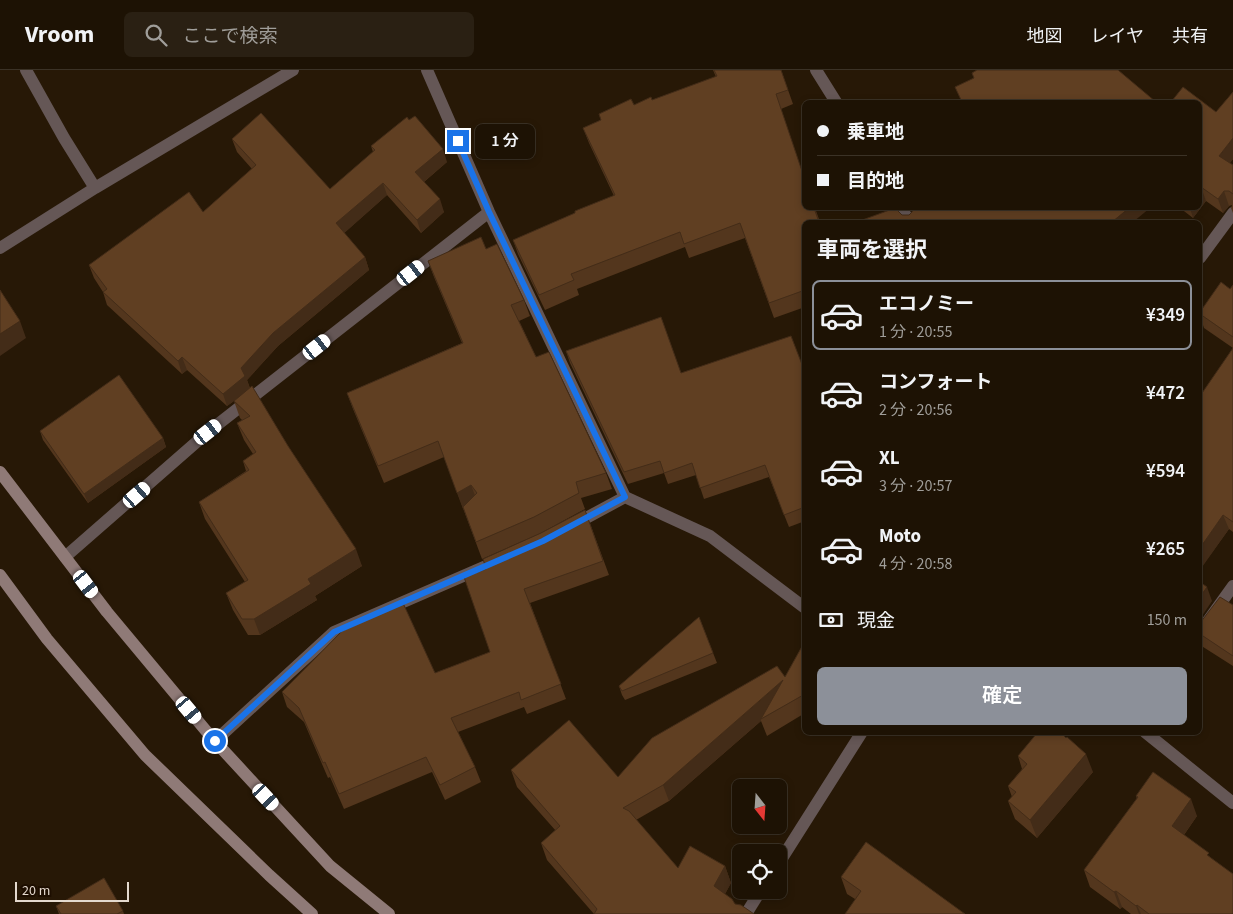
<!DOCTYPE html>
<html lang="ja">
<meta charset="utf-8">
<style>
:root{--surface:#1d1204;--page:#2a2013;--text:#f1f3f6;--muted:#a09e9a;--line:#3b3226;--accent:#8c9099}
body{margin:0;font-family:"Source Sans 3","Noto Sans JP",sans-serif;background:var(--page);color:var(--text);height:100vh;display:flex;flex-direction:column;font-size:19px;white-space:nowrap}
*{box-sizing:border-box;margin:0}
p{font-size:16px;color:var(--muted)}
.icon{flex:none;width:28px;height:28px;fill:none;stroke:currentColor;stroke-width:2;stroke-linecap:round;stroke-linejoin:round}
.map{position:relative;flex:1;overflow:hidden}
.panel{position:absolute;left:802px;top:150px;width:400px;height:515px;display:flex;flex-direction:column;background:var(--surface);border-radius:8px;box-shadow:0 2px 8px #0003,0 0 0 1px var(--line)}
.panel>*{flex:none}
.guide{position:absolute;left:802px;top:30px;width:400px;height:110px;border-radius:8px;box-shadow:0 2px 8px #0003,0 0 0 1px var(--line);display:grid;align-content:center;height:110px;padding:0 15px;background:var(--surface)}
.needle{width:32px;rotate:163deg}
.controls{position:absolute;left:732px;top:709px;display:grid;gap:10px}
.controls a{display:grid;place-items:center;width:55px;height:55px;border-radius:8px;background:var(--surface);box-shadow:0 2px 8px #0003,0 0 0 1px var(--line);font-size:25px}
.scale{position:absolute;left:15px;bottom:12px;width:114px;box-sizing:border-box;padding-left:5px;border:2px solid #e4d9ce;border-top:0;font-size:14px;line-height:18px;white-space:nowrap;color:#e4d9ce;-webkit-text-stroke:4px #1d0e00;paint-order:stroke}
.end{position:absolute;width:22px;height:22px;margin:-11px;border:6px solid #1a73e8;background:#fff;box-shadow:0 0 0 2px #fff}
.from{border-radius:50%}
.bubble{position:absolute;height:35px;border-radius:8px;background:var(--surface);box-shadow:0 2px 8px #0003,0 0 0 1px var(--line);font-size:16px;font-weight:600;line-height:35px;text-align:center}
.car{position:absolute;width:15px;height:30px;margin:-15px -8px;border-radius:6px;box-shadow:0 0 4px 1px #0007;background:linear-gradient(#fff 24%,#345 0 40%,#fff 0 76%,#345 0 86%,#fff 0)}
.guide b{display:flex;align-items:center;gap:18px;height:48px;font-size:19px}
.guide b+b{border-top:1px solid var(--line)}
.guide i{width:12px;height:12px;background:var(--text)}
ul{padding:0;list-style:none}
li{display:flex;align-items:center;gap:15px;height:70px;margin:0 10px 8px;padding:0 5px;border:2px solid transparent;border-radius:8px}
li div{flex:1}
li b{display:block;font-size:19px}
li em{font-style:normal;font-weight:600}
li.selected{border-color:var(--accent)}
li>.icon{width:45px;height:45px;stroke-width:1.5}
h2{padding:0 15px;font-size:22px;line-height:60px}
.pay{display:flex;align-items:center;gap:12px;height:55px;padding:0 15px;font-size:19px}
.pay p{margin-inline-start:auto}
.cta{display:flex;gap:10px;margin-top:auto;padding:10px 15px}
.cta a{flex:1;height:58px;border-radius:8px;background:var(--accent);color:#fff;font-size:20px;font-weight:600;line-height:58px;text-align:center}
header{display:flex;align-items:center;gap:30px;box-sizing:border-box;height:70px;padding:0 25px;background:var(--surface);border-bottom:1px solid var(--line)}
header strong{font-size:24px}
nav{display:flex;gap:28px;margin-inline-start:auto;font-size:18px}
.search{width:350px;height:45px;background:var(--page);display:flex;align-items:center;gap:12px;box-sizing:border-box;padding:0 18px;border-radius:8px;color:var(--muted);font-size:19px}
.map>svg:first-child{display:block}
</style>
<header>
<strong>Vroom</strong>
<div class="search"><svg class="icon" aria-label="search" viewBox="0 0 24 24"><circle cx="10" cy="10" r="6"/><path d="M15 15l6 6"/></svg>ここで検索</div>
<nav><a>地図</a><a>レイヤ</a><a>共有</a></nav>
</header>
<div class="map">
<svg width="1233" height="844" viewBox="0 0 1233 844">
<rect width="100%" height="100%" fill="#271806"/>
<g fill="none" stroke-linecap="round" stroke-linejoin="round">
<!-- street -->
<path stroke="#655756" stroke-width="12" d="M26 0 64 68 95 118
M427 0 489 142 625 427 710 466 805 538
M816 0 836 32
M901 138 910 152
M0 178 95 118 293 0
M1200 188 1233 143
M575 454 625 427
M65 487 208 362 489 142
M1200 562 1233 516
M1145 662 1233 733
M215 671 334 562 500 490
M779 793 862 662
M746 844 761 820"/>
<!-- secondary -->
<path stroke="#8f7a77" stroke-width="12" d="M0 402 107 542 212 668 330 796 389 844
M0 505 47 569 145 685 269 805 312 844"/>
</g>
<!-- wall -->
<path fill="#53361d" d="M713 0H781L793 34 781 39 805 138H815L820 152H805V237L774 248 745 168 689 188 685 177 577 219 579 225 545 240 518 184 513 170 614 126 589 73 583 58 634 35 652 30 716 7Z
M1233 22V89L1230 93 1233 95V143L1231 138 1232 135 1229 136 1223 143 1206 131 1193 148 1180 138H1200V32L1216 42Z
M232 69 330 119 373 82 371 76 447 92 424 112 444 142 421 163 387 125 344 163 365 187 369 200 278 276 247 310 250 318 288 376 362 496 315 526 317 530 260 565H248L233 540 226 523 245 512 205 449 199 432 246 401 243 391 253 384 244 370 237 353 242 350 240 348 234 331 227 336 187 300 182 304 107 235 103 222 94 208 89 195 203 142 252 99 237 82Z
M486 179 524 230 530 246 519 251 536 287 606 403 612 419 581 428 585 439 539 464 482 489 444 387 384 413 353 339 347 323 462 273 434 207 428 191Z
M1233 215V278L1204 258 1200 246V242L1230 219Z
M1233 278V462L1229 459 1200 499Z
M566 281 681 303 803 297 805 296V451L789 457 769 407 704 429 696 405 668 414 664 403 628 414 570 293Z
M40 361 163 368 166 377 88 433 43 370Z
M585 440 609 505 530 533 566 629 527 644 524 637 458 662 475 697 481 712 445 730 432 702 344 739 330 707 328 708 304 652 287 637 282 622 435 603 490 582 486 499 541 463Z
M1233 535V596L1200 575V553Z
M699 547 717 593 625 630 622 625 619 616Z
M805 571V643L767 666 761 651 669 731 636 750 678 798 725 796 731 813 725 824 735 834 754 844H594L547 790 541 773 556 761 517 717 511 700 618 707 785 607Z
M1018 686 1093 702 1037 768 1015 749 1008 731 1012 727 1008 716 1022 699Z
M1136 726 1197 746 1184 765 1211 788 1233 844H1131L1122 837 1120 839 1090 817 1084 800 1137 729Z
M841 807 965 844 855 829 847 824Z
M56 836 123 841 124 844H59Z"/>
<!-- shaded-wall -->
<path fill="#432c18" d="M1233 68V89L1224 100 1219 86Z
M443 79 447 92 420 115 415 102Z
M383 113 387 125 341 166 336 153Z
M1201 117 1206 131 1193 148 1190 138H1200V118Z
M1224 121 1229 136 1223 143 1218 129Z
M440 129 444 142 421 163 417 150Z
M1129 138H1150L1133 152H1112Z
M365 187 369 200 278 276 247 310 250 319 227 336 223 324 241 298 273 263Z
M20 251 26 268 0 286V264Z
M182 287 187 300 182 304 178 291Z
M163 368 166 377 88 433 84 424Z
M471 415 477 431 463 439 457 423Z
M1223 445 1229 459 1200 500V478Z
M356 479 362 496 315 526 317 530 260 565 254 549 308 509Z
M1207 517 1212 531 1200 549V527Z
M783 610 761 649V651L669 731 663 715Z
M1086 684 1093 702 1037 768 1030 750Z
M1191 729 1197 746 1178 773 1172 756Z
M725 796 731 813 720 833 714 816Z
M1116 821 1122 837 1120 839 1114 822Z
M1137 835 1141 844H1139L1136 836Z"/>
<!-- building -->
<path fill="#603f22" stroke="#432c18" d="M714 0H781L788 20 776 24 805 110V138H814L819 152H805V220L769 233 740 153 684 174 680 162 571 204 574 210 539 225 513 170 575 143V141L615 125 583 58 601 50 599 44 631 29 634 35 651 27 652 30 717 6Z
M977 0H1118L1156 32H962L955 17 974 8 972 3Z
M1183 17 1216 42 1233 22V68L1219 86 1233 95V124L1229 121H1224L1218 129 1201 117 1200 118V32H1171Z
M261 43 330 119 375 80 371 76 407 47 409 50 415 46 443 79 415 102 440 129 417 150 383 113 336 153 365 187 273 263 241 298 245 306 223 324 182 287 178 291 103 222 107 219 89 195 189 122 203 142 256 95 232 69Z
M895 138 902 145H909L912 142 913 138H1129L1112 152H857Z
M851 150 852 152H844Z
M481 167 486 179 497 174 524 230 511 235 536 287 549 282 606 403 576 412 579 423 534 447 476 472 463 437 477 423 471 415 457 423 438 371 378 396 347 323 463 273 428 191Z
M1221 212 1230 219 1233 215V267L1200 244V242Z
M0 220 20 251 0 264Z
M661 247 681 303 791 266 803 297 805 296V437L784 445 765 395 700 418 692 393 664 403 660 391 624 402 566 281Z
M1233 278V452L1223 445 1200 478V326Z
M119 305 163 368 84 424 40 361Z
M252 316 288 376 356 479 308 509 311 514 254 549H242L226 523 248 510 199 432 249 400 243 391 256 382 237 353 250 346 234 331Z
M585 440 603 491 524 519 561 614 521 630 519 622 451 648 475 697 440 715 426 687 339 724 325 692 323 693 299 638 282 622 342 561 403 533 435 603 490 582 464 507 486 499 483 489 541 463Z
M1200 512 1207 517 1200 527Z
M1220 527 1233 535V586L1200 564V553Z
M699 547 713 583 622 621 619 616Z
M805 571V624L761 649 783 610 663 715 623 738 629 741 678 798 690 776 725 796 714 816 732 829 735 834 741 835 754 844H594L597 839 541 773 560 756 511 700 569 650 618 707 652 668 777 596 785 607Z
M1038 662H1060L1066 668 1067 667 1086 684 1030 750 1008 731 1016 722 1008 716 1027 694 1018 686Z
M1153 702 1191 729 1172 756 1209 783 1207 785 1233 804V844H1149L1137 835 1136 836 1116 821 1114 822 1084 800 1138 727 1136 726Z
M866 772 965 844H845L861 821 841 807Z
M104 808 123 841 117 844H61L56 836Z"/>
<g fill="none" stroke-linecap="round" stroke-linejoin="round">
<!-- route -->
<path stroke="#1a73e8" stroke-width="6" d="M215 671 334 562 543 471 625 427 489 142 458 71"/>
</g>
</svg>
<div class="controls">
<a><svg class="needle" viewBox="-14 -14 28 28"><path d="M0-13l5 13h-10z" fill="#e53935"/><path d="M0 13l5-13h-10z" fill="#a09e9a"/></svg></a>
<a><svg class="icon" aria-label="locate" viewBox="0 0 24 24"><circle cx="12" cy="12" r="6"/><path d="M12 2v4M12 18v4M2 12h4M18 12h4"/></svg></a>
</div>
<div class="scale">20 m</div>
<i class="end from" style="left:215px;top:671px"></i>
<i class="end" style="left:458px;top:71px"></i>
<div class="bubble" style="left:475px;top:54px;width:60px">1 分</div>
<i class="car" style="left:411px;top:203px;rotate:52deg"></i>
<i class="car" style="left:317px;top:277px;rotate:52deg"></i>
<i class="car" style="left:208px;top:362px;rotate:52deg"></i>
<i class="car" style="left:137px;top:425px;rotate:49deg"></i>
<i class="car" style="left:86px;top:514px;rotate:143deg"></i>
<i class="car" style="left:189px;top:640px;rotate:140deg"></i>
<i class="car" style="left:266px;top:727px;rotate:137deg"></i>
<div class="guide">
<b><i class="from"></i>乗車地</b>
<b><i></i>目的地</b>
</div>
<section class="panel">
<h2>車両を選択</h2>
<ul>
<li class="selected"><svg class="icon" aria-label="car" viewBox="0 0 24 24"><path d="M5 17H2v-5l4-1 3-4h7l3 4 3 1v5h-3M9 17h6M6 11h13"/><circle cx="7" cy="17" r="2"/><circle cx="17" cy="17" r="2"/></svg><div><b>エコノミー</b><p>1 分 · 20:55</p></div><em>¥349</em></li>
<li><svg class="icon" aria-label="car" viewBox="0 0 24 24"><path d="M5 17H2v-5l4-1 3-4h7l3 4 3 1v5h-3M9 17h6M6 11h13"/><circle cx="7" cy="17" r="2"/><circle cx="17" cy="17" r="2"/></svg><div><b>コンフォート</b><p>2 分 · 20:56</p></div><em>¥472</em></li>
<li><svg class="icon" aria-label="car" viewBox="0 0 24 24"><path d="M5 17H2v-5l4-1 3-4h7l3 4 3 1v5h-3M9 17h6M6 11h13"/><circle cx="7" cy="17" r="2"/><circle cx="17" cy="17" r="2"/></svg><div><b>XL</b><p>3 分 · 20:57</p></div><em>¥594</em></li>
<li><svg class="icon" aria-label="car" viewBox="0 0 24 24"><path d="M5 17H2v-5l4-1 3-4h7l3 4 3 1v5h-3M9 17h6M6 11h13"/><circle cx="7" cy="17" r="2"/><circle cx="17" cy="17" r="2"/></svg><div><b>Moto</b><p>4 分 · 20:58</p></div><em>¥265</em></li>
</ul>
<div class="pay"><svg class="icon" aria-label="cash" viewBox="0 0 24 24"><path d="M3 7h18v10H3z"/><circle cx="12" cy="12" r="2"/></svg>現金<p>150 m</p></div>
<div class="cta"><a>確定</a></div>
</section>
</div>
